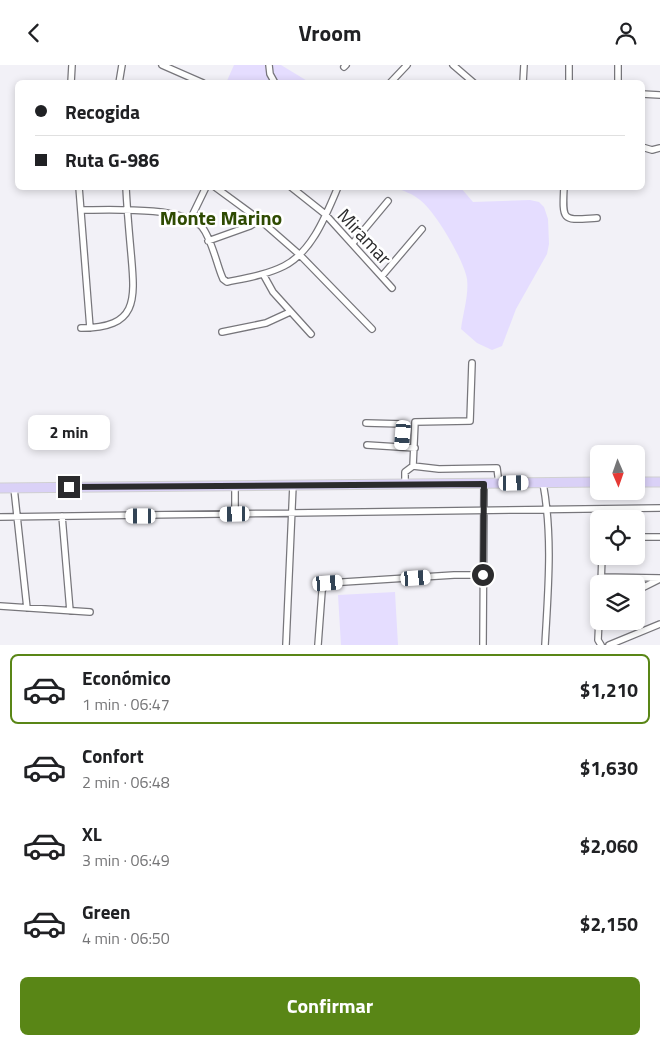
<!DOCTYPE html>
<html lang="es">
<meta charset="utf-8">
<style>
:root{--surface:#fff;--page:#f6f6f6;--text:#202124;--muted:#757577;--line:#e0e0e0;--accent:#598616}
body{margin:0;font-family:"Titillium Web",sans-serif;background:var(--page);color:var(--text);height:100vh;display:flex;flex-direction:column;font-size:19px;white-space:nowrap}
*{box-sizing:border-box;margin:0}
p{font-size:16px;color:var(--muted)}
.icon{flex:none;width:28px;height:28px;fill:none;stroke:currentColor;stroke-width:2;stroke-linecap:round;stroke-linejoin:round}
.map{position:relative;height:580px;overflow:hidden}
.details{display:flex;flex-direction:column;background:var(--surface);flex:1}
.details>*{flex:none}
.banner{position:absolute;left:15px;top:15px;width:630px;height:110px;border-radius:8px;box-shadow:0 2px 8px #0003;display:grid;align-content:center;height:110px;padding:0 20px;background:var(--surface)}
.needle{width:32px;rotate:178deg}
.controls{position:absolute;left:590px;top:380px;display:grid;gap:10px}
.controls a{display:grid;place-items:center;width:55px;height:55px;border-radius:8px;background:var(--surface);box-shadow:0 2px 8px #0003;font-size:25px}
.end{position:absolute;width:22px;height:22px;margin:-11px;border:6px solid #2b2b2d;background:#fff;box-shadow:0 0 0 2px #fff}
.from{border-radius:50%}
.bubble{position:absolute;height:35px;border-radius:8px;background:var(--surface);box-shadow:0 2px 8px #0003;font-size:16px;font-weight:700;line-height:35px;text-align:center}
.car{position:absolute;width:15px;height:30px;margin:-15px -8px;border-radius:6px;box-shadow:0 0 4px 1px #0007;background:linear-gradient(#fff 24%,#345 0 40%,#fff 0 76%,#345 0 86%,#fff 0)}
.banner b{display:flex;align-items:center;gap:18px;height:48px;font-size:19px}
.banner b+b{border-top:1px solid var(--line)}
.banner i{width:12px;height:12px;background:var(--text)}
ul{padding:9px 0 0;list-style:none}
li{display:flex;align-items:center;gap:15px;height:70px;margin:0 10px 8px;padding:0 10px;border:2px solid transparent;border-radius:8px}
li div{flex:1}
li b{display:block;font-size:19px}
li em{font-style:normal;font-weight:700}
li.selected{border-color:var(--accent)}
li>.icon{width:45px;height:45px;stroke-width:1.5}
.action{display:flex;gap:10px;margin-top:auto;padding:10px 20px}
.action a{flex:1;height:58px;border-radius:8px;background:var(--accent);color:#fff;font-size:20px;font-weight:700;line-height:58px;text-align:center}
header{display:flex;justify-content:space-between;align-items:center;height:65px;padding:0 20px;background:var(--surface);font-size:22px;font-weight:700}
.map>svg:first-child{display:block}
</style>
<header><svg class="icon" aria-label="back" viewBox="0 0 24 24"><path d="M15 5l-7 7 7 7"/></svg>Vroom<svg class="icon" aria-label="person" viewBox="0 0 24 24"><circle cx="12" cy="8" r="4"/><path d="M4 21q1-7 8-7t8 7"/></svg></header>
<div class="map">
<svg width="660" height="580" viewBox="0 0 660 580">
<rect width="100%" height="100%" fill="#f2f1f7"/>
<!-- green -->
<path fill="#e5ddff" d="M234 0H281L309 17 226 18Z
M396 123H461L473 137 530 135 539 137 544 142 548 154 549 179 547 189 516 244 502 281 492 285 477 278 461 264C463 248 469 230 467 214 464 195 435 146 420 135 413 129 404 126 396 123Z
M395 527 398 580H341L338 530Z"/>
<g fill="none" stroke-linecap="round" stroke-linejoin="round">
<defs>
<path id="street" d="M162 0 203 18
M269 0 270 9 275 18
M453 0 474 18
M344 2 346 0
M71 18 72 0
M119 18 122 0
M390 18 407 0
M523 18 524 0
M569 18V0
M618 18V0
M642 29 660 30
M642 82 652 85 660 83
M79 122 90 263
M215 122 260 155 300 190 372 264
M291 122 325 149 392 223
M564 122C562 158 563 155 597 153
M81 145C108 145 183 141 202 162 211 173 216 196 221 209L223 214 227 217C246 213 266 210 284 201 312 187 326 150 338 122
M190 155 206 122
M208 176 250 161 260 155
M353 178 388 136
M263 209 273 227 311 269
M382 211 422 164
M81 263C139 263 135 234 131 188 129 166 127 144 126 122
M222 267 266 258 290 247
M366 358 404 359 402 381
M367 380 415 383
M413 401 439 404 497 403 499 419
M543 418C553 472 548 526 545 580
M405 419V407L413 401 415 357 470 356 472 298
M235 420V449
M14 423 27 543
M62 451 70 546
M0 452 660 443
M604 454V452
M636 472H660
M601 512 660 513
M601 519 602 491
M636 526 660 514
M0 541 90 547
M599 554 598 575 601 580
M286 580 293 420
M318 580 322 526 324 521 328 518 454 510H483
M483 580 484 419
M609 580 660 559"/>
<path id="primary" d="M636 417H660
M0 423 599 417"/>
</defs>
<!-- street casing -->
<use href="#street" stroke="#77767b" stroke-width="8"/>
<!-- primary casing -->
<use href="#primary" stroke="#d0d0d1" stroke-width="11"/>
<!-- street -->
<use href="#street" stroke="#fff" stroke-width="5.5"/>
<!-- primary -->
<use href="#primary" stroke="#dad1f7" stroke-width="9"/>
</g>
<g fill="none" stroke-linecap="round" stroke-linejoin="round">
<!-- route -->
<path stroke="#2b2b2d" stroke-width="6" d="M69 422 484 419 483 510"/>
</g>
<g text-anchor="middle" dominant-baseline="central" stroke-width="5" stroke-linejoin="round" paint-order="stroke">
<!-- street labels -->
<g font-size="19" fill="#2b2b2d" stroke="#fff">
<text transform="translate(365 171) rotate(47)">Miramar</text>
</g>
<!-- neighbourhood labels -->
<g font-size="20" font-weight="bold" fill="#2f4b02" stroke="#fff">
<text x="221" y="152">Monte Marino</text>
</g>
</g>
</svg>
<div class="controls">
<a><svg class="needle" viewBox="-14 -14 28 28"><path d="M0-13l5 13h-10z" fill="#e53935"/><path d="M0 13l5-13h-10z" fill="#757577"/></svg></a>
<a><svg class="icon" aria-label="locate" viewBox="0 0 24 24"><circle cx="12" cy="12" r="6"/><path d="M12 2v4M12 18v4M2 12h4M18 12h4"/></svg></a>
<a><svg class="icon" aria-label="layers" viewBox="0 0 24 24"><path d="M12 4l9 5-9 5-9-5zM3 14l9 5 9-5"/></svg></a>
</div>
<i class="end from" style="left:483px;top:510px"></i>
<i class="end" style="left:69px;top:422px"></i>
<div class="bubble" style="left:28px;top:350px;width:82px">2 min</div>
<i class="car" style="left:403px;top:370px;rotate:185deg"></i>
<i class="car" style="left:514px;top:418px;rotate:89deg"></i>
<i class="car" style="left:235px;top:449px;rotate:269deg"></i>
<i class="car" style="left:141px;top:451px;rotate:270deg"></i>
<i class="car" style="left:416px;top:513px;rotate:86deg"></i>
<i class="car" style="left:328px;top:518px;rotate:86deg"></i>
<div class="banner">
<b><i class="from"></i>Recogida</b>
<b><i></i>Ruta G-986</b>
</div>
</div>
<section class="details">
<ul>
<li class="selected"><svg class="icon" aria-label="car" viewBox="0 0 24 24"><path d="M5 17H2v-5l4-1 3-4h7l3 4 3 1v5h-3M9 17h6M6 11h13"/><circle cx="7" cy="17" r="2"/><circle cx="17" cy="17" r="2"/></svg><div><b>Económico</b><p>1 min · 06:47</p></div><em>$1,210</em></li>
<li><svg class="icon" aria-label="car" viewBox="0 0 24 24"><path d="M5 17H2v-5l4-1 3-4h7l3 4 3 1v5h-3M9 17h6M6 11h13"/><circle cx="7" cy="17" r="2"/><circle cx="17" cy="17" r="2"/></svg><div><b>Confort</b><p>2 min · 06:48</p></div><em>$1,630</em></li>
<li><svg class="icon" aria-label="car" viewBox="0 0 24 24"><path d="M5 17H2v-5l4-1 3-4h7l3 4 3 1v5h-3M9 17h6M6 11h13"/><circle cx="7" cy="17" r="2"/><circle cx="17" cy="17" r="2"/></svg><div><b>XL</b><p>3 min · 06:49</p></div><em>$2,060</em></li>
<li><svg class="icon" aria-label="car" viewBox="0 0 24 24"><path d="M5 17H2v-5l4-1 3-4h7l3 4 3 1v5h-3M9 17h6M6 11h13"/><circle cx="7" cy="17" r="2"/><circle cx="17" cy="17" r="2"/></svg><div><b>Green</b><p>4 min · 06:50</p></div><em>$2,150</em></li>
</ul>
<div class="action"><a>Confirmar</a></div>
</section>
